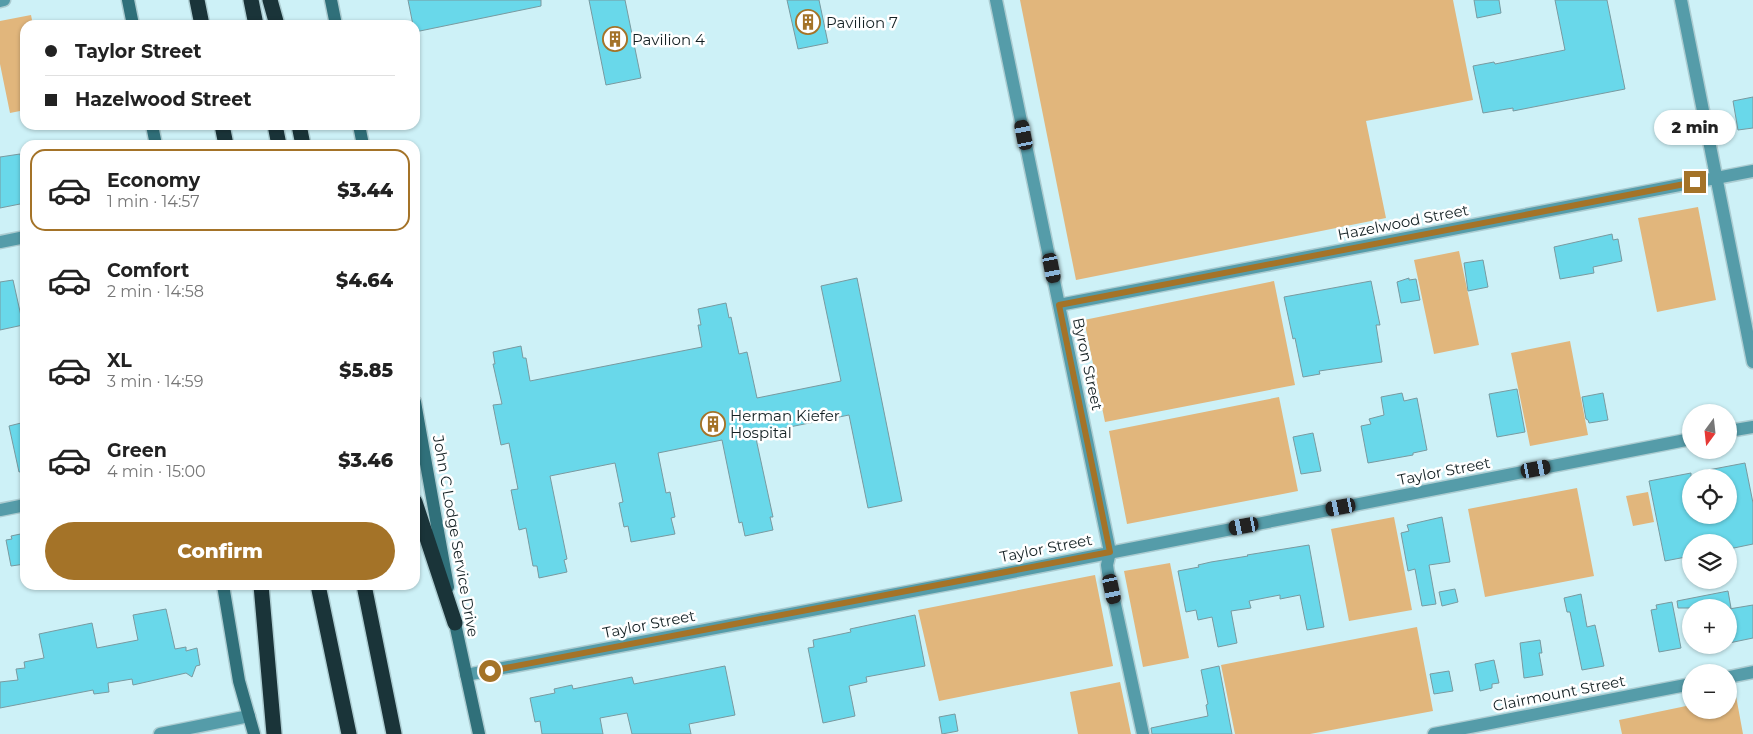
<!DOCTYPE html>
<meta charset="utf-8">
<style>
:root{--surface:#fff;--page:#f6f6f6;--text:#222;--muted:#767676;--line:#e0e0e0;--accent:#a47328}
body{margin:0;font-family:Montserrat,sans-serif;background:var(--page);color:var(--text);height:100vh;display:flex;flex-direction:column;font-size:19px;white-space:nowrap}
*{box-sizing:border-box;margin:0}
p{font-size:16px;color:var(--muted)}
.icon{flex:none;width:28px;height:28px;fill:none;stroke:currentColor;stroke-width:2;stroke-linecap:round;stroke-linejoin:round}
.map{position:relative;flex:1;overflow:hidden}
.drawer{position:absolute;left:20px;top:140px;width:400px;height:450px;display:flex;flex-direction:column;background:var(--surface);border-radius:15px;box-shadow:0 1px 4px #0004}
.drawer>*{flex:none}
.top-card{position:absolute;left:20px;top:20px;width:400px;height:110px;border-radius:15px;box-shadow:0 1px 4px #0004;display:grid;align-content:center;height:110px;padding:0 25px;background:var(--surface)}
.needle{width:32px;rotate:195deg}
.fabs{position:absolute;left:1682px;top:404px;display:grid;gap:10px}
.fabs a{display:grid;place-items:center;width:55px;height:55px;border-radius:50%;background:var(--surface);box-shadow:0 1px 4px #0004;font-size:25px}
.end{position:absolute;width:22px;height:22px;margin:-11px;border:6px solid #a47328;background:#fff;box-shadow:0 0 0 2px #fff}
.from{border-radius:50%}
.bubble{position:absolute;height:35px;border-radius:18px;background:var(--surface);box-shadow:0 1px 4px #0004;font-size:16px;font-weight:800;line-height:35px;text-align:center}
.car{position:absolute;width:15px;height:30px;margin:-15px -8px;border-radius:6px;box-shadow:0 0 4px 1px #0007;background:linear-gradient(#222 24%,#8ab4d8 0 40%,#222 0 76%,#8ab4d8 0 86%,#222 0)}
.top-card b{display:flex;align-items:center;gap:18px;height:48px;font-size:19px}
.top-card b+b{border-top:1px solid var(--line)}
.top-card i{width:12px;height:12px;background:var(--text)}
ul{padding:9px 0 0;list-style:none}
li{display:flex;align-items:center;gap:15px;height:82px;margin:0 10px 8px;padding:0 15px;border:2px solid transparent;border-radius:15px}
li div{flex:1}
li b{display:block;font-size:19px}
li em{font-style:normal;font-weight:800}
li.selected{border-color:var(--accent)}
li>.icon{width:45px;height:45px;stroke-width:1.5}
.button{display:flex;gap:10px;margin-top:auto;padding:10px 25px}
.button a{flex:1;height:58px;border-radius:30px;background:var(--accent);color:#fff;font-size:20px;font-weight:800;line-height:58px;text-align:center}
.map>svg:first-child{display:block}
</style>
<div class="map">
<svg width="1753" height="734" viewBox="0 0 1753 734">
<rect width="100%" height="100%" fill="#cdf1f7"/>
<!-- green -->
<path fill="#e1b67c" d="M1020 0H1453L1473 100 1366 121 1386 218 1076 280Z
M31 15 33 25H25V110L10 113 0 64V21Z
M1698 207 1716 300 1657 312 1638 218Z
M1459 251 1479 345 1434 354 1414 260Z
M1274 281 1295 385 1105 422 1084 320Z
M1570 341 1588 435 1530 446 1511 353Z
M1279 397 1298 491 1127 524 1109 431Z
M1577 488 1594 576 1485 597 1468 509Z
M1648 492 1654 522 1633 526 1626 496Z
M1394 517 1412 610 1349 621 1331 529Z
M1170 563 1189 658 1143 667 1124 571Z
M1095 575 1113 666 939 701 918 610Z
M1417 627 1433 711 1310 734H1235L1221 665Z
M1120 682 1131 734H1078L1070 692Z
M1736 696 1743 734H1622L1619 720 1691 705V710H1729V697Z"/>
<!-- building -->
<path fill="#69d8ea" stroke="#799aa0" d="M408 0H541V6L415 32V25H413Z
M589 0H625L641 78 606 85Z
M787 0H819L828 43 798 49Z
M1474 0H1499L1501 13 1477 18Z
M1555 0H1607L1625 89 1513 111V108L1483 113 1473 66 1494 62 1495 64 1565 50Z
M1753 97V128L1738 130 1733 101Z
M20 154 25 178V203L0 208V157Z
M1612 234 1613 240 1618 239 1622 261 1593 267 1594 273 1560 279 1554 247Z
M1483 260 1488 287 1468 291 1464 263Z
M857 278 902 501 868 508 849 415 755 434 773 517H770L773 530 745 536 742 522 739 523 722 440 658 453 666 493 670 492 675 517 671 518 675 534 631 542 628 526 624 527 619 503 623 502 615 463 550 476 567 559 564 560 567 572 539 578 537 566H533L526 528 519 530 511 490 518 489 509 443 501 445 493 405 502 404 493 364H495L493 352 521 346 523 358H526L530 381 702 347 698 325H701L698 309 726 303 729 318 731 317 739 354 747 352 757 398 841 381 821 286Z
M1409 278V280L1416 279 1420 300 1401 303 1397 282Z
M13 280 23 325 0 330V282Z
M1371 281 1380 325H1376L1382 362 1319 371 1320 374 1303 377 1295 338 1293 339 1284 297Z
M1517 389 1525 432 1497 437 1489 394Z
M1402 393 1404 401 1417 398 1427 450 1413 453V455L1368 463 1361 426 1371 424 1369 419 1384 415 1381 397Z
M1603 393 1608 420 1589 423 1588 420 1586 419 1582 397Z
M25 422V471L19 472 9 426Z
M1313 433 1321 471 1301 474 1293 437Z
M1745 463 1753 503V544L1729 549V542H1691V556L1665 561 1649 481 1691 473V515H1729V478H1703V471Z
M1442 517 1450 562 1429 565 1436 604 1422 606 1415 569 1408 571 1401 533 1409 531 1407 525Z
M25 533V564L11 566 6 540 12 539 11 536Z
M1309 545 1324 627 1307 630 1300 595 1280 599V595L1249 601 1251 608 1231 611 1237 643 1218 647 1212 617 1198 620 1196 610 1186 612 1178 571 1199 567 1198 565 1211 562 1248 556 1247 555Z
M1455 589 1458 602 1442 606 1439 592Z
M1728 591 1731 608H1678L1677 601Z
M1581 594 1587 627 1595 625 1604 666 1582 670 1570 612H1567L1564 598Z
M1672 602 1681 648 1659 652 1651 610 1657 609 1656 605Z
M1753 605V638L1729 643V609Z
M166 609 175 649 186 647V651L197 648 200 665 196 666 192 677 186 673 133 685 132 679 108 683 109 692 94 694 93 690 0 708V682L18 680 16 669 25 668 24 662 44 658 39 634 92 623 97 648 138 640 133 615Z
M915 615 925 666 866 677 867 682 849 686 855 716 823 723 808 648 814 647 813 640 851 632 850 629Z
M1540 640 1542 653H1539L1543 675 1524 678 1520 643Z
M1494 660 1499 683 1492 684V688L1480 691 1475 664Z
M725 666 735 715 689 724 691 734H632L627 713 600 718 603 734H542L540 721 535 722 530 698 555 693 554 689 572 685 573 689 632 677 634 684Z
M1219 666 1232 734H1152L1151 728 1208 716 1206 705 1208 704 1201 670Z
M1449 671 1453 691 1434 694 1430 674Z
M955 714 958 731 942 734 939 717Z"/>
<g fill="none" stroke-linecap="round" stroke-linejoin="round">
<defs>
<path id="street" d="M996 0 1110 552 1107 565 1108 572 1143 734
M1681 0 1753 362
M0 1 4 0
M0 242 25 237
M1059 305 1753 171
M1729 431 1753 427
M0 510 25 505
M466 675 976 579 1691 439
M1729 677 1753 672
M160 734 249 716
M1434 734 1691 684"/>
<path id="secondary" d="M128 0 133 25
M331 0 336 25
M152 125 156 145
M359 125 363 145
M415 402 448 587
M223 585 239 681 254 734
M453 614 479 734"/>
<path id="highway" d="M197 0 202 25
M251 0 256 25
M270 0 277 25
M222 125 226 145
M275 125 279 145
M299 125 303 145
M415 502 455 623
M261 585 274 734
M318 585 349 734
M364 585 394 734"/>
</defs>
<!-- street casing -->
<use href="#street" stroke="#acccd1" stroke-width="15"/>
<!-- secondary casing -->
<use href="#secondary" stroke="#acccd1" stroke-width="15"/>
<!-- highway casing -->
<use href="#highway" stroke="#acccd1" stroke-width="18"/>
<!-- street -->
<use href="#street" stroke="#559ca9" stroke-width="12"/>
<!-- secondary -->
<use href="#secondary" stroke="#30707a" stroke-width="12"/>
<!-- highway -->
<use href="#highway" stroke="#1a3439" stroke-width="15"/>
</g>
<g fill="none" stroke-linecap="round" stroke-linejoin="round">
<!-- route -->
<path stroke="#a47328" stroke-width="6" d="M490 671 1110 552 1059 305 1695 182"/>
</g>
<!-- icons -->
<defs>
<symbol id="building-ring" viewBox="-11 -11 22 22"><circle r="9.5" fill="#fff" stroke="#a47328" stroke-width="1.5"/><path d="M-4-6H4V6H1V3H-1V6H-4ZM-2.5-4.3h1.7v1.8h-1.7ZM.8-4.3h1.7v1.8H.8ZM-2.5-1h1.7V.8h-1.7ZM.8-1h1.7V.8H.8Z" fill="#a47328"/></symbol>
</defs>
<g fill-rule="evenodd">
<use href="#building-ring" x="794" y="8" width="28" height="28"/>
<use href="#building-ring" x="601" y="25" width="28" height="28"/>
<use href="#building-ring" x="699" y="410" width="28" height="28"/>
</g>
<g text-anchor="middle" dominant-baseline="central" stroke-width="5" stroke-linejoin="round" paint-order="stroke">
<!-- poi labels -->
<g font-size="15" fill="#142124" stroke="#fff" text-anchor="start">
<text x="826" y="22">Pavilion 7</text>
<text x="632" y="39">Pavilion 4</text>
<text x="730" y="415">Herman Kiefer<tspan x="730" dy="17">Hospital</tspan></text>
</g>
<!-- street labels -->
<g font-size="15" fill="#142124" stroke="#fff">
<text transform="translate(1403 222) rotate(-11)">Hazelwood Street</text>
<text transform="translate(1088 364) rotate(78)">Byron Street</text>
<text transform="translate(1444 471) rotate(-11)">Taylor Street</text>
<text transform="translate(456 536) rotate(80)">John C Lodge Service Drive</text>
<text transform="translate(1046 548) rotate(-11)">Taylor Street</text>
<text transform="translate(649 624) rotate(-11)">Taylor Street</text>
<text transform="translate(1559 693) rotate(-11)">Clairmount Street</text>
</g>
</g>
</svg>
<div class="fabs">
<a><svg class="needle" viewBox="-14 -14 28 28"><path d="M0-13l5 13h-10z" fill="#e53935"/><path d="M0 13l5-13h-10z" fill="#767676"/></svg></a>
<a><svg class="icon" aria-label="locate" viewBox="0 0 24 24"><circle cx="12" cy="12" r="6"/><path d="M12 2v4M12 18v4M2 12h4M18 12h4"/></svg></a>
<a><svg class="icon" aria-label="layers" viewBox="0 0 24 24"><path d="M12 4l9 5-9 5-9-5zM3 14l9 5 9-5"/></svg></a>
<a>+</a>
<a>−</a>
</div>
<i class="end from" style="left:490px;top:671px"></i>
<i class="end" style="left:1695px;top:182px"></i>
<div class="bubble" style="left:1654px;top:110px;width:82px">2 min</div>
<i class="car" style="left:1024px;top:135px;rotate:349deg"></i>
<i class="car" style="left:1052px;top:268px;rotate:169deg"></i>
<i class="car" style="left:1536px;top:469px;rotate:79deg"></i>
<i class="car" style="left:1341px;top:507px;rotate:259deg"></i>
<i class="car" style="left:1244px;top:526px;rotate:259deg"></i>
<i class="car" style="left:1112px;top:589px;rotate:168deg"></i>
<div class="top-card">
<b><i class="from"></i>Taylor Street</b>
<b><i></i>Hazelwood Street</b>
</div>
<section class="drawer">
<ul>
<li class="selected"><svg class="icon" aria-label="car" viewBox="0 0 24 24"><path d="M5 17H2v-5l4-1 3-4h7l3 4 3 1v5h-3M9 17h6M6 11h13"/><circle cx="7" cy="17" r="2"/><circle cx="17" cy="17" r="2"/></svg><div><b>Economy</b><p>1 min · 14:57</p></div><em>$3.44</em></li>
<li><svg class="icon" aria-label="car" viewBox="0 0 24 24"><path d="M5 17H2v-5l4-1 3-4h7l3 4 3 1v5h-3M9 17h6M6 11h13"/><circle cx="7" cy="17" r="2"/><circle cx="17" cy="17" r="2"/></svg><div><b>Comfort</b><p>2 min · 14:58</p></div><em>$4.64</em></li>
<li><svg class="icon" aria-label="car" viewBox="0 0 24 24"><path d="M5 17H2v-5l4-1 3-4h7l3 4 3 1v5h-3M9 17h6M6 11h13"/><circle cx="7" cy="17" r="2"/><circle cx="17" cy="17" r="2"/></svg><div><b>XL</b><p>3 min · 14:59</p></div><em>$5.85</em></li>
<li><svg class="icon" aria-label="car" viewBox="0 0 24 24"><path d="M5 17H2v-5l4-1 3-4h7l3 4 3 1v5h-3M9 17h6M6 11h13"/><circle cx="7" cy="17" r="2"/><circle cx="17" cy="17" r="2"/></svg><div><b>Green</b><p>4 min · 15:00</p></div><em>$3.46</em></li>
</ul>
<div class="button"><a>Confirm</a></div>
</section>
</div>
